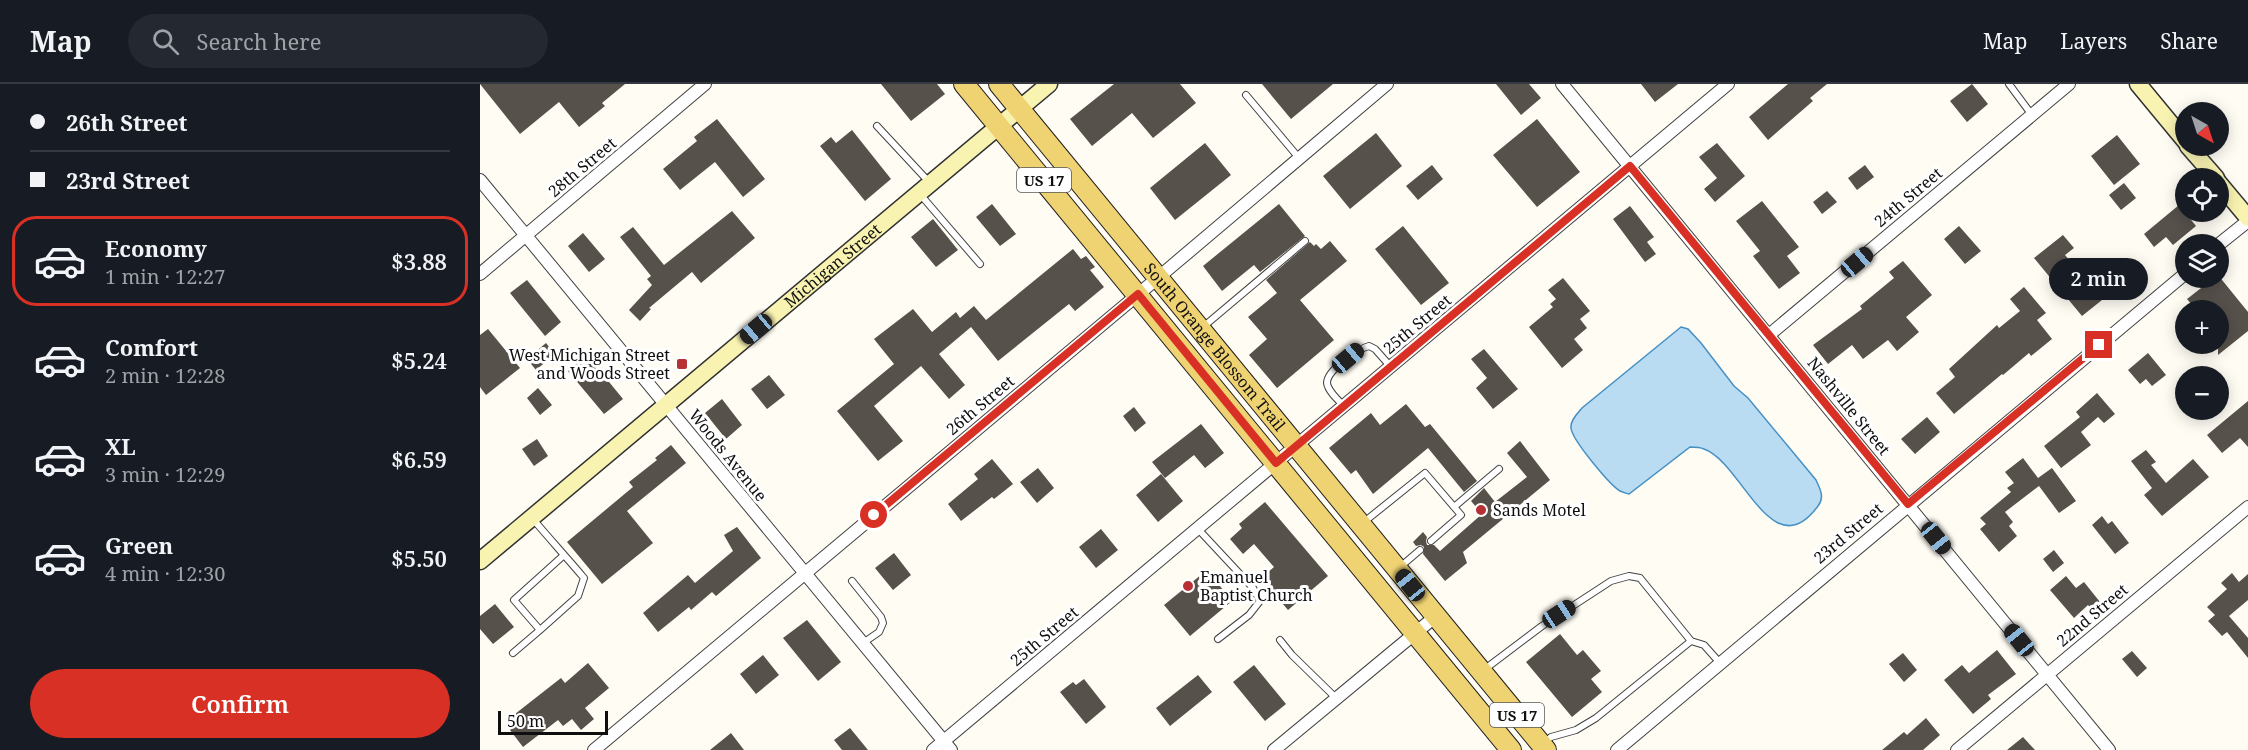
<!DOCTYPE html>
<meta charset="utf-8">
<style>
:root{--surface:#171b24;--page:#242831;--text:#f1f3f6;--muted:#9ea1a6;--line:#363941;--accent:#d93025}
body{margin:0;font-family:"Noto Serif",serif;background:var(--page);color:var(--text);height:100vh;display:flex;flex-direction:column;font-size:22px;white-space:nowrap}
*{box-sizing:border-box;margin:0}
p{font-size:20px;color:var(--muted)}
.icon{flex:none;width:33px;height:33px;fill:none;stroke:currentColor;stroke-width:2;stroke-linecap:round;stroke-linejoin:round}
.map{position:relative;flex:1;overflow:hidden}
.sheet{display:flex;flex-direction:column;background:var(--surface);width:480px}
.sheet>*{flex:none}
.hud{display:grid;align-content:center;height:132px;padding:0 30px;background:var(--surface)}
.needle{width:39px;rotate:141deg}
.fabs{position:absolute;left:1695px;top:18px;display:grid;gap:12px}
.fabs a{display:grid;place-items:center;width:54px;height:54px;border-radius:50%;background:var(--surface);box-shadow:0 3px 15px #0003;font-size:30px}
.scale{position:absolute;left:18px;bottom:15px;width:110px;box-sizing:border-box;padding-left:6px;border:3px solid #0f0f0f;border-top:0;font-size:16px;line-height:21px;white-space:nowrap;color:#0f0f0f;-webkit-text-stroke:4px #fff;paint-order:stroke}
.end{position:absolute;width:27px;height:27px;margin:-14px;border:8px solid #d93025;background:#fff;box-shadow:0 0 0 3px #fff}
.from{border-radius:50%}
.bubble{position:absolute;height:42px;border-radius:21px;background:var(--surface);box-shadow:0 3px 15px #0003;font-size:20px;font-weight:600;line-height:42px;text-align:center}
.car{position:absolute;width:18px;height:36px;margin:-18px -9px;border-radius:8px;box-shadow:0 0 4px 2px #0007;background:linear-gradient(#222 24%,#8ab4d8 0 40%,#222 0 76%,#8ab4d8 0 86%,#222 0)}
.hud b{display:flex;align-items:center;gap:21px;height:57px;font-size:22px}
.hud b+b{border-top:2px solid var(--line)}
.hud i{width:15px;height:15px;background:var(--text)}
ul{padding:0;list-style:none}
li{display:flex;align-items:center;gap:18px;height:90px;margin:0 12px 9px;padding:0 18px;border:3px solid transparent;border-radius:24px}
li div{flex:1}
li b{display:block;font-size:22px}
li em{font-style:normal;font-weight:600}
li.selected{border-color:var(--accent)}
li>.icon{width:54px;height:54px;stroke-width:1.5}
.cta{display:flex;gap:12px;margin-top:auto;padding:12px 30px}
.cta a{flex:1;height:69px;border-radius:36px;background:var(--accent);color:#fff;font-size:24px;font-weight:600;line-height:69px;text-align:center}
header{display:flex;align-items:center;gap:36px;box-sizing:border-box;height:84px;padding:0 30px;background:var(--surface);border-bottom:2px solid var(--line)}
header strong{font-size:28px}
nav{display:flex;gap:33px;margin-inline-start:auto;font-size:21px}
.search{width:420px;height:54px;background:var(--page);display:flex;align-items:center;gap:15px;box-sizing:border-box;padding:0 21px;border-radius:33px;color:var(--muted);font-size:22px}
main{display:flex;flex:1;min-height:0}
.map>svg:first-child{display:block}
</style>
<header>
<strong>Map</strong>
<div class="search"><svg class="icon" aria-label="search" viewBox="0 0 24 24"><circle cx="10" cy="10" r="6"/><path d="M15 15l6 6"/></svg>Search here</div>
<nav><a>Map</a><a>Layers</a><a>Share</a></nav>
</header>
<main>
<section class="sheet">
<div class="hud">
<b><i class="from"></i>26th Street</b>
<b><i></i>23rd Street</b>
</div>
<ul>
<li class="selected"><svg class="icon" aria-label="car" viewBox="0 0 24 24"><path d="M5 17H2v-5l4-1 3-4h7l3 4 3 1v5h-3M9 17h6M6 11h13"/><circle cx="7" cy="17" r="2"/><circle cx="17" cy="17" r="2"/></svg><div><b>Economy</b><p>1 min · 12:27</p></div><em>$3.88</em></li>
<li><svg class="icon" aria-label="car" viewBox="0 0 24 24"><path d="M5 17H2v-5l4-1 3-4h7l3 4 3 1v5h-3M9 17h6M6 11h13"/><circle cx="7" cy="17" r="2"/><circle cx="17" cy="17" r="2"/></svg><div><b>Comfort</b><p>2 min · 12:28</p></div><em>$5.24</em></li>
<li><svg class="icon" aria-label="car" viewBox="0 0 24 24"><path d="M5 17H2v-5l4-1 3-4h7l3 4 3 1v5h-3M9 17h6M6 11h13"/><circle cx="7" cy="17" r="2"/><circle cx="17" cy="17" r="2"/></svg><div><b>XL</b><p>3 min · 12:29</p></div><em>$6.59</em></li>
<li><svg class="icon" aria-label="car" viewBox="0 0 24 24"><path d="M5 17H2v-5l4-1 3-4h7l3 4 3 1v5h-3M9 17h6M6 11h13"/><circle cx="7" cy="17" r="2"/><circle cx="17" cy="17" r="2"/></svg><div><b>Green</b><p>4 min · 12:30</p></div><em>$5.50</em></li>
</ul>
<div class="cta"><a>Confirm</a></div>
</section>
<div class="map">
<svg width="1768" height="666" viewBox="0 0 1768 666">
<rect width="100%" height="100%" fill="#fefcf3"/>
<!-- water -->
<path fill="#badcf2" stroke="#4690c4" stroke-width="1.5" d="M1201 243 1208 245 1221 259 1254 302 1268 314 1336 396C1340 405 1345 413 1338 422 1292 485 1262 378 1224 365 1220 363 1215 363 1210 363L1149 410C1148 410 1142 408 1140 407 1130 401 1092 356 1091 344 1090 336 1098 329 1102 324Z"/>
<!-- building -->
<path fill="#57514c" d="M0 0H145L122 19 125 22 99 43 79 18 40 50Z
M401 0H457L465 10 431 37Z
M634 0H700L716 19 673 54 652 29 612 62 590 35Z
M782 0H853L811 35Z
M1016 0H1049L1061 14 1041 31Z
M1161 0H1198L1175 18Z
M1308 0H1347L1330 14 1333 17 1288 56 1269 33Z
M1492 0 1508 20 1487 38 1470 17Z
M237 35 285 95 263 113 235 78 200 106 183 85 217 57 214 53Z
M1057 35 1100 88 1057 123 1013 71Z
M372 46 411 95 385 117 340 62 351 53 356 59Z
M896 49 922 82 870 125 843 92Z
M1637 51 1660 80 1634 101 1611 72Z
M725 59 751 91 695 136 670 104Z
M1237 59 1265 92 1235 118 1224 105 1237 94 1219 73Z
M952 81 963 95 938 116 926 102Z
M1385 81 1394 93 1377 106 1368 94Z
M1644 99 1656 114 1641 126 1629 111Z
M1347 107 1357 118 1342 130 1333 118Z
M1282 117 1319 163 1307 172 1320 189 1299 205 1273 172 1280 167 1256 137Z
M512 120 536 150 520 162 496 133Z
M799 120 825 152 780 188 774 181 742 207 723 182Z
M1699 121 1716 142 1693 161 1686 153 1674 163 1664 150Z
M1150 122 1174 153 1167 158 1176 170 1165 178 1133 135Z
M252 127 275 154 221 199 212 188 169 224 171 225 160 237 149 226 172 201 167 195 171 192 140 153 153 143 184 181Z
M453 135 478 166 456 183 431 153Z
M923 142 969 199 941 221 895 165Z
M1479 142 1501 167 1485 180 1464 155Z
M103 149 125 175 109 188 88 162Z
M1583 151 1594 164 1585 171 1622 216 1602 232 1554 174Z
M850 157 867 177 820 216 854 256 797 304 769 271 787 255 768 233 797 209 786 196 830 158 834 162 836 160 841 165Z
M593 165 601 175 606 172 615 183 610 186 624 203 595 227 589 220 518 277 491 243 459 270 485 301 469 315 441 282 394 322 423 357 398 377 357 327 414 280 394 255 433 225 452 248 476 228 480 234 494 222 506 236Z
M1423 177 1452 211 1426 233 1439 248 1417 267 1408 256 1383 275 1372 261 1348 280 1333 261 1382 225 1380 222 1414 194 1409 188Z
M1738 191 1768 228V247L1738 271V226H1725L1721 222 1716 226 1707 215 1734 194H1738Z
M1083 194 1110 227 1100 235 1107 244 1094 255 1103 266 1082 284 1049 243 1073 223 1070 220 1076 215 1068 206Z
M47 196 81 238 65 252 30 209Z
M1544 203 1566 229 1557 236 1572 255 1551 272 1549 269 1523 291 1522 290 1474 330 1456 309 1475 293 1469 285 1517 241 1519 244 1540 227 1530 215Z
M8 245 40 284 6 311 0 303V251Z
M66 259 75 270 56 286 47 275Z
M1004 265 1038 305 1013 325 996 304 1007 294 991 275Z
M1668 269 1686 291 1672 302 1666 295 1660 300 1648 286Z
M107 271 143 315 124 330 88 287Z
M289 291 305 311 287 325 271 305Z
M58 304 72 321 60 331 47 314Z
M1617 309 1635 330 1624 339 1618 333 1601 348 1611 361 1581 384 1564 362 1600 333 1596 328Z
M242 315 262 341 246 355 225 329Z
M1768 317V363L1760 354 1742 369 1727 351Z
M926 320 945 343 950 340 997 397 984 408 948 364 893 410 876 386 871 390 849 364 891 329 900 341Z
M654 323 666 339 655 348 643 332Z
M1447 333 1460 348 1435 370 1421 355Z
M721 340 744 369 725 384 714 371 685 394 672 378Z
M57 355 68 372 54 382 42 365Z
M1040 357 1070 396 983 468 987 479 965 497 943 470 944 463 941 461 936 462 933 458 943 448 947 453 946 457 947 461H954L960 467 1002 430 991 417 1004 404 1015 418 1047 393 1027 369Z
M191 361 206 379 147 427 173 459 122 500 87 458 153 403 149 398 177 376 175 374Z
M1666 366 1676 378 1671 381 1686 399 1713 375 1729 393 1682 432 1664 411 1672 404 1651 377Z
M1543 374 1558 394 1572 384 1596 417 1579 429 1559 402 1525 428 1533 438 1529 442 1537 452 1519 468 1500 445 1506 440 1500 434 1531 408 1527 404 1534 399 1525 388Z
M512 375 533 400 514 415 512 413 481 437 468 420 498 395 494 390Z
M558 384 574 404 557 419 540 398Z
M681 390 703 417 678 438 656 411Z
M785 418 848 492 808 526 781 494 794 483 774 460 763 470 750 455 762 444 759 440Z
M1622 432 1628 440 1632 437 1649 459 1635 470 1612 441Z
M257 443 281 474 236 512 232 508 211 526 209 523 178 548 163 529 208 491 215 499 253 467 244 451Z
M621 445 638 466 616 484 599 463Z
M1574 466 1584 479 1573 488 1563 475Z
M414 469 431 491 413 506 395 484Z
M727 486 752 517 710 552 684 521Z
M1752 489 1759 498 1768 490V516L1749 532 1768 554V574L1747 548 1742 552 1728 537 1735 531 1727 523 1747 505 1741 499Z
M1586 492 1596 504 1604 498 1624 523 1616 530 1608 521 1594 534 1570 506Z
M15 520 34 543 13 560 0 545V532Z
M327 536 361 578 338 597 303 554Z
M1080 550 1097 571 1103 566 1121 587 1111 595 1122 608 1092 633 1046 578Z
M1517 566 1536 590 1508 611 1511 615 1493 630 1464 596 1482 581 1489 589Z
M1652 567 1667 584 1657 593 1642 575Z
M1423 569 1437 586 1424 598 1409 580Z
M283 571 299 591 276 610 260 590Z
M108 579 129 604 105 624 114 635 101 646 92 635 83 642 78 636 43 663 30 646 41 638 35 630 81 594 85 599Z
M774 581 806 620 785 637 753 598Z
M718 591 732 608 690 642 676 624Z
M604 595 626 623 606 640 580 608 593 598 596 601Z
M1446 634 1460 651 1443 666H1402L1424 648 1427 651Z
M370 644 388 666H362L354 656Z
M251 649 264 666H230Z
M1543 653 1555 666H1527Z"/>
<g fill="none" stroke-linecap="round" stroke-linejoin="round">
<defs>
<path id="lane" d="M1529 0 1552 31
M766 11 819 74
M397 42 450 99
M439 109 500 180
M723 243 825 157
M864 322C858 316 848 307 847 299 847 286 878 265 889 262L895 265 911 283
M974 423 1019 385
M52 434C69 454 87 474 104 494L98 512 60 546 34 516 84 471
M884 438 945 389 981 431 951 457
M718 445 773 504 780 517 769 531 738 555
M920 483 940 466
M372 497 401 533 403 539 399 548 383 559
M800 556 812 571 856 614
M33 569 60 546
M1005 585 1062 542 1131 497 1149 492 1160 494 1211 557 1224 561 1240 579
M1065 658 1071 653 1096 646 1116 634 1211 557"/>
<path id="street" d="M1082 0 1629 666
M0 96 471 666
M1738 161 1768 137
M0 190 225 0
M1289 251 1589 0
M114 666 686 187 907 0
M453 666 1248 0
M794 666 956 532
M1137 666 1706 189
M1477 666 1768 423"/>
<g id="secondary">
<path d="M1658 0 1706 58"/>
<path d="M1708 62 1736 94"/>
<path d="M1738 98 1768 134"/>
<path id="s1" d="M0 477 569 0"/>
</g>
<g id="primary">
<path d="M484 0 1031 666"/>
<path id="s2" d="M519 0 1066 666"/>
</g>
</defs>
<!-- lane casing -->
<use href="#lane" stroke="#424242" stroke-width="8"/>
<!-- street casing -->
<use href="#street" stroke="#424242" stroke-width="14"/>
<!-- secondary casing -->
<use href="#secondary" stroke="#313131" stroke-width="19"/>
<!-- primary casing -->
<use href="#primary" stroke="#202020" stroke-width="22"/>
<!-- lane -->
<use href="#lane" stroke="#fff" stroke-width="6"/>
<!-- street -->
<use href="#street" stroke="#fff" stroke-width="12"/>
<!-- secondary -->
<use href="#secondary" stroke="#f9f3b2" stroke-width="16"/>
<!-- primary -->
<use href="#primary" stroke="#efd272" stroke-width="20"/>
</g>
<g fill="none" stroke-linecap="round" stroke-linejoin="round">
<!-- route -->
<path stroke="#d93025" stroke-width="8" d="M394 431 658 210 796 379 1150 82 1428 420 1619 261"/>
</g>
<!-- markers -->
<g fill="#b63034" stroke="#fff" stroke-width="2">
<rect x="196" y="274" width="12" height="12" rx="3"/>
<circle cx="1001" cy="426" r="6"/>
<circle cx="708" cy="502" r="6"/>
</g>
<g text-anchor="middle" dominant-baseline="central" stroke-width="6" stroke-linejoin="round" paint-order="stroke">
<!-- shield labels -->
<g fill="#fff" stroke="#575757" stroke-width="1.5">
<rect x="537" y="84" width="54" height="24" rx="4.5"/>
<rect x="1010" y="619" width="54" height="24" rx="4.5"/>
</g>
<g font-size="15" font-weight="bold" fill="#0f0f0f">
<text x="564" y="96">US 17</text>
<text x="1037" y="631">US 17</text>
</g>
<!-- street labels -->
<g font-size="16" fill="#0f0f0f" stroke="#fff">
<text transform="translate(102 83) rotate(-40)">28th Street</text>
<text transform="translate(1428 113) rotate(-40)">24th Street</text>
<text stroke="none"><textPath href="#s1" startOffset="460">Michigan Street</textPath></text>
<text transform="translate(937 240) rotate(-40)">25th Street</text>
<text stroke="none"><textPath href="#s2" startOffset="340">South Orange Blossom Trail</textPath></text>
<text transform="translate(500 321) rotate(-40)">26th Street</text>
<text transform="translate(1369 322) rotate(51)">Nashville Street</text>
<text transform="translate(248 371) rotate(51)">Woods Avenue</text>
<text transform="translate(1368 449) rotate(-40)">23rd Street</text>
<text transform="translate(1612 531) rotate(-40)">22nd Street</text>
<text transform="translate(564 552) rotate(-40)">25th Street</text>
</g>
<!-- poi labels -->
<g font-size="16" fill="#0f0f0f" stroke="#fff" text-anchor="start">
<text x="190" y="271" text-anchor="end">West Michigan Street<tspan x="190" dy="18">and Woods Street</tspan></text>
<text x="1013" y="426">Sands Motel</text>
<text x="720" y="493">Emanuel<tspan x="720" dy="18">Baptist Church</tspan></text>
</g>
</g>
</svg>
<div class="fabs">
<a><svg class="needle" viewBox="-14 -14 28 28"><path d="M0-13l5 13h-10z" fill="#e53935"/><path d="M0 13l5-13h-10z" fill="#9ea1a6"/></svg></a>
<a><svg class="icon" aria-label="locate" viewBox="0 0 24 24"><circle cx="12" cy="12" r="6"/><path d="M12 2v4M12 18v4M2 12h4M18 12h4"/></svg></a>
<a><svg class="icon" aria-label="layers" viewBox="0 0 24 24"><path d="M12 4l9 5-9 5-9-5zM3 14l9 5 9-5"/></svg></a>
<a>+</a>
<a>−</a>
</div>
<div class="scale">50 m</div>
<i class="end from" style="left:394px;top:431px"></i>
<i class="end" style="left:1619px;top:261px"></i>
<div class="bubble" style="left:1569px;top:174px;width:99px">2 min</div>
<i class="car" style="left:1377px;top:178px;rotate:50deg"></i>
<i class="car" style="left:276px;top:245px;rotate:230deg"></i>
<i class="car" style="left:868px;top:274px;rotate:50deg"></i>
<i class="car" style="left:1456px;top:454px;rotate:141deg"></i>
<i class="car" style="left:930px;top:501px;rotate:321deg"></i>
<i class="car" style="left:1079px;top:530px;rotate:57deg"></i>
<i class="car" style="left:1539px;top:556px;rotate:321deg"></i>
</div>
</main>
